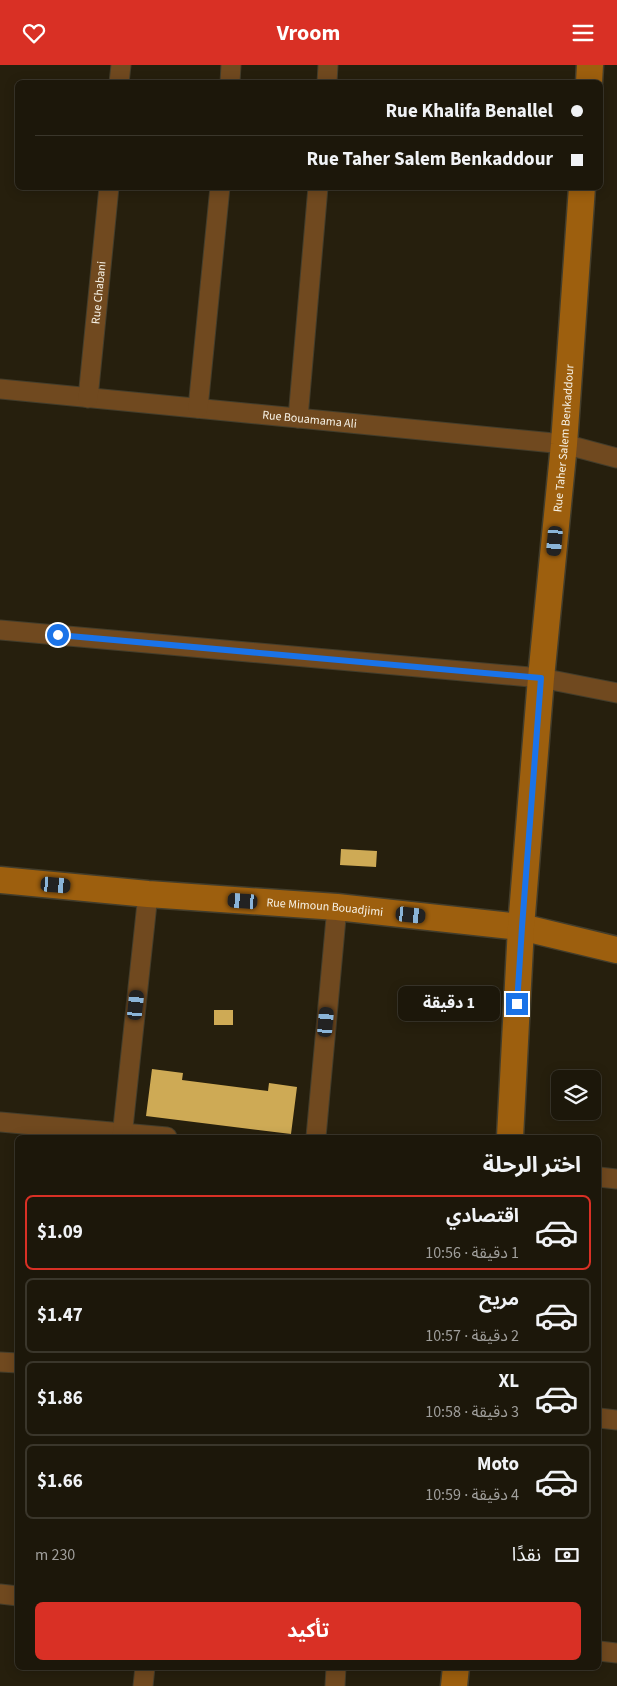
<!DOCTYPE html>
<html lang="ar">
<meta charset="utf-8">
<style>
:root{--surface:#1c170a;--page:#252013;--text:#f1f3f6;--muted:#a09f9c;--line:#3a362b;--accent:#d93025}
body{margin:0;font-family:"Source Sans 3","Noto Sans Arabic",sans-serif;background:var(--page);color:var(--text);direction:rtl;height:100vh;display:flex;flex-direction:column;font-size:19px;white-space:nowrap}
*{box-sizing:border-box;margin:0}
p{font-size:16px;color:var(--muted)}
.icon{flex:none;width:28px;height:28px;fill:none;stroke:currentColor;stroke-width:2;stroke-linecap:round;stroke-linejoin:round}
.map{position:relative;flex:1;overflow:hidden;direction:ltr}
.drawer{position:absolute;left:15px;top:1070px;width:586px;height:535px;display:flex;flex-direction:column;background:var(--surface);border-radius:8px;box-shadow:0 2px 12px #0003,0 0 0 1px var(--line);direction:rtl}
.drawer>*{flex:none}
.top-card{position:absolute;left:15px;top:15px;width:588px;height:110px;border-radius:8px;box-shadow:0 2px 12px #0003,0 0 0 1px var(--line);direction:rtl;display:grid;align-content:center;height:110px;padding:0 20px;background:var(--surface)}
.buttons{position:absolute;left:551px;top:1005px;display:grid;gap:10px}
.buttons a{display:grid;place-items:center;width:50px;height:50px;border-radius:8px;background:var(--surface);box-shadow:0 2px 12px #0003,0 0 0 1px var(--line);font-size:25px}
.end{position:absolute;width:22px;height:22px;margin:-11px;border:6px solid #1a73e8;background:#fff;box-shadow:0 0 0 2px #fff}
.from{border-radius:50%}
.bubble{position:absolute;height:35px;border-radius:8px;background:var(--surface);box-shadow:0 2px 12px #0003,0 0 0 1px var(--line);font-size:16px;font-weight:700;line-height:35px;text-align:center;direction:rtl}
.car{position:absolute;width:15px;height:30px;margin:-15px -8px;border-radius:6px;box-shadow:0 0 4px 1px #0007;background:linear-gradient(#222 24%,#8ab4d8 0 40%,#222 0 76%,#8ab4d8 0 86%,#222 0)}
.top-card b{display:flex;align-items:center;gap:18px;height:48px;font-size:19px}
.top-card b+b{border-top:1px solid var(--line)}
.top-card i{width:12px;height:12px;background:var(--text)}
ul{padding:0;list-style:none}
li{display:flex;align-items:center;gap:15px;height:75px;margin:0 10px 8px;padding:0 10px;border:2px solid var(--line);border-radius:8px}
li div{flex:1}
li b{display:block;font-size:19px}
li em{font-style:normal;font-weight:700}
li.active{border-color:var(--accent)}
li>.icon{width:45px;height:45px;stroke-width:1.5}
h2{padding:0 20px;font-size:22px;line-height:60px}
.pay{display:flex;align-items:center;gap:12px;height:55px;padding:0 20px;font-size:19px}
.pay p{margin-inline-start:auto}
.button{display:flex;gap:10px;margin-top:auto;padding:10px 20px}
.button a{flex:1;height:58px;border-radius:8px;background:var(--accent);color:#fff;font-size:20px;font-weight:700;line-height:58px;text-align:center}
header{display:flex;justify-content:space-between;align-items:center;height:65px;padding:0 20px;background:var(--accent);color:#fff;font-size:22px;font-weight:700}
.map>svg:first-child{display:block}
</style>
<header><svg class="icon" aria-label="menu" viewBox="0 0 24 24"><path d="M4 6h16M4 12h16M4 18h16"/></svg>Vroom<svg class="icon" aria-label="heart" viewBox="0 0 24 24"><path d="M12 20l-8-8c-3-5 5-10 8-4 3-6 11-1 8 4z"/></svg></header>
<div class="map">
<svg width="617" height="1621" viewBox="0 0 617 1621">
<rect width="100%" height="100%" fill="#261f0d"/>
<!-- building -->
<path fill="#ceaa55" d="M341 784 377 786 376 802 340 800Z
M214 945H233V960H214Z
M152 1004 183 1008 182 1015 268 1026 269 1018 297 1022 291 1069 146 1051Z"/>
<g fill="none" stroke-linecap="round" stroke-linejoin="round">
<defs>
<g id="street">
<path d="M119 18 121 0"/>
<path d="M230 18 231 0"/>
<path d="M327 18 328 0"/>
<path id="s1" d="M0 324 564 379 617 393"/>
<path id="s2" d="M88 333 109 122"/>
<path d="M198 343 220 122"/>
<path d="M298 353 318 122"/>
<path d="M0 565 541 613 617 628"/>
<path d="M0 1057 167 1072"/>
<path d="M122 1072 148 829"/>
<path d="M316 1072 337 842"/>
<path d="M599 1112 617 1114"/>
<path d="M0 1297 18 1298"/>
<path d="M599 1353 617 1355"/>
<path d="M0 1529 18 1531"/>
<path d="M599 1586 617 1588"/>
<path d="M143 1621 145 1602"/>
<path d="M335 1621 336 1602"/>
</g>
<g id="secondary">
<path d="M589 18 590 0"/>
<path id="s3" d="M0 815 148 829 337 842 521 862 617 885"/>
<path id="s4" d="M510 1072 521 862 541 613 564 379 582 122"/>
<path d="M454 1621 456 1602"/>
</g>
</defs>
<!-- street casing -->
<use href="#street" stroke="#433d2b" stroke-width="21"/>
<!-- secondary casing -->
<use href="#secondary" stroke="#433d2b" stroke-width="29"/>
<!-- street -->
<use href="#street" stroke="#70491f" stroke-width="19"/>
<!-- secondary -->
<use href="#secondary" stroke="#9d5f0e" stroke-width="26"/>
</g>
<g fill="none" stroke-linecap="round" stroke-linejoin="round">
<!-- route -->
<path stroke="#1a73e8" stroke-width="6" d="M58 570 541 613 522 862 517 939"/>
</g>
<g text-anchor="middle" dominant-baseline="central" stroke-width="5" stroke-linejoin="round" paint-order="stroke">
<!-- street labels -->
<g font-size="12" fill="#f7f2e6" stroke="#0c0903">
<text stroke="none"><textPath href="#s2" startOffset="106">Rue Chabani</textPath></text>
<text stroke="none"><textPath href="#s1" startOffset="311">Rue Bouamama Ali</textPath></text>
<text stroke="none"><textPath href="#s4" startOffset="701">Rue Taher Salem Benkaddour</textPath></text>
<text stroke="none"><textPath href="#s3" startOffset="326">Rue Mimoun Bouadjimi</textPath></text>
</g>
</g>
</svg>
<div class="buttons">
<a><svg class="icon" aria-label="layers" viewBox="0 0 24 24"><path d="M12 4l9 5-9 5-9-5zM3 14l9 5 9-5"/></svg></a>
</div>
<i class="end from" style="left:58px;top:570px"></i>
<i class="end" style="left:517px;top:939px"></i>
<div class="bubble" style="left:398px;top:921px;width:102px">1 دقيقة</div>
<i class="car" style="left:555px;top:476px;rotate:185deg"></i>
<i class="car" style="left:56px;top:820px;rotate:95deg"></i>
<i class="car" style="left:243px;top:836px;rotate:274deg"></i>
<i class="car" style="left:411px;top:850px;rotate:96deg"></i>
<i class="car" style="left:136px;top:940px;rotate:6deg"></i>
<i class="car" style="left:326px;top:957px;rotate:5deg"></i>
<div class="top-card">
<b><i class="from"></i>Rue Khalifa Benallel</b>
<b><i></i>Rue Taher Salem Benkaddour</b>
</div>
<section class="drawer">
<h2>اختر الرحلة</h2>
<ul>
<li class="active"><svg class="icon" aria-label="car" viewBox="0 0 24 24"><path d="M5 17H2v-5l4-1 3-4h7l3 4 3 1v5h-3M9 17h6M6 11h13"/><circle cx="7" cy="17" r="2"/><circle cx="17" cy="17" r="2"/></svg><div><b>اقتصادي</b><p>1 دقيقة · 10:56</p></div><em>$1.09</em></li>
<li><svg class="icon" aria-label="car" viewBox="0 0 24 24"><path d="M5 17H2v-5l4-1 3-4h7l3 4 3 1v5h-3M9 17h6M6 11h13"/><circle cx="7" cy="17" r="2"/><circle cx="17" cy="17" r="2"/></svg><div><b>مريح</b><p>2 دقيقة · 10:57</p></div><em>$1.47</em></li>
<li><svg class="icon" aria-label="car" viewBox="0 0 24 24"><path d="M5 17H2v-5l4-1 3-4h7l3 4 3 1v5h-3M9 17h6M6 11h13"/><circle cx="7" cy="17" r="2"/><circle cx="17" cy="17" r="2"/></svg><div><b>XL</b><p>3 دقيقة · 10:58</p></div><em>$1.86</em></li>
<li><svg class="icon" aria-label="car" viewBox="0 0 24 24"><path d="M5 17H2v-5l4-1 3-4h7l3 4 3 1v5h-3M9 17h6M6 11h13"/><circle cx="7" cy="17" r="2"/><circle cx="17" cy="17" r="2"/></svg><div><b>Moto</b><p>4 دقيقة · 10:59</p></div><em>$1.66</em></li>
</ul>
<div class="pay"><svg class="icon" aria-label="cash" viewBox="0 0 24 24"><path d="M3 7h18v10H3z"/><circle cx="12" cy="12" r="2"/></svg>نقدًا<p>230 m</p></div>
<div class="button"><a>تأكيد</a></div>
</section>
</div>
